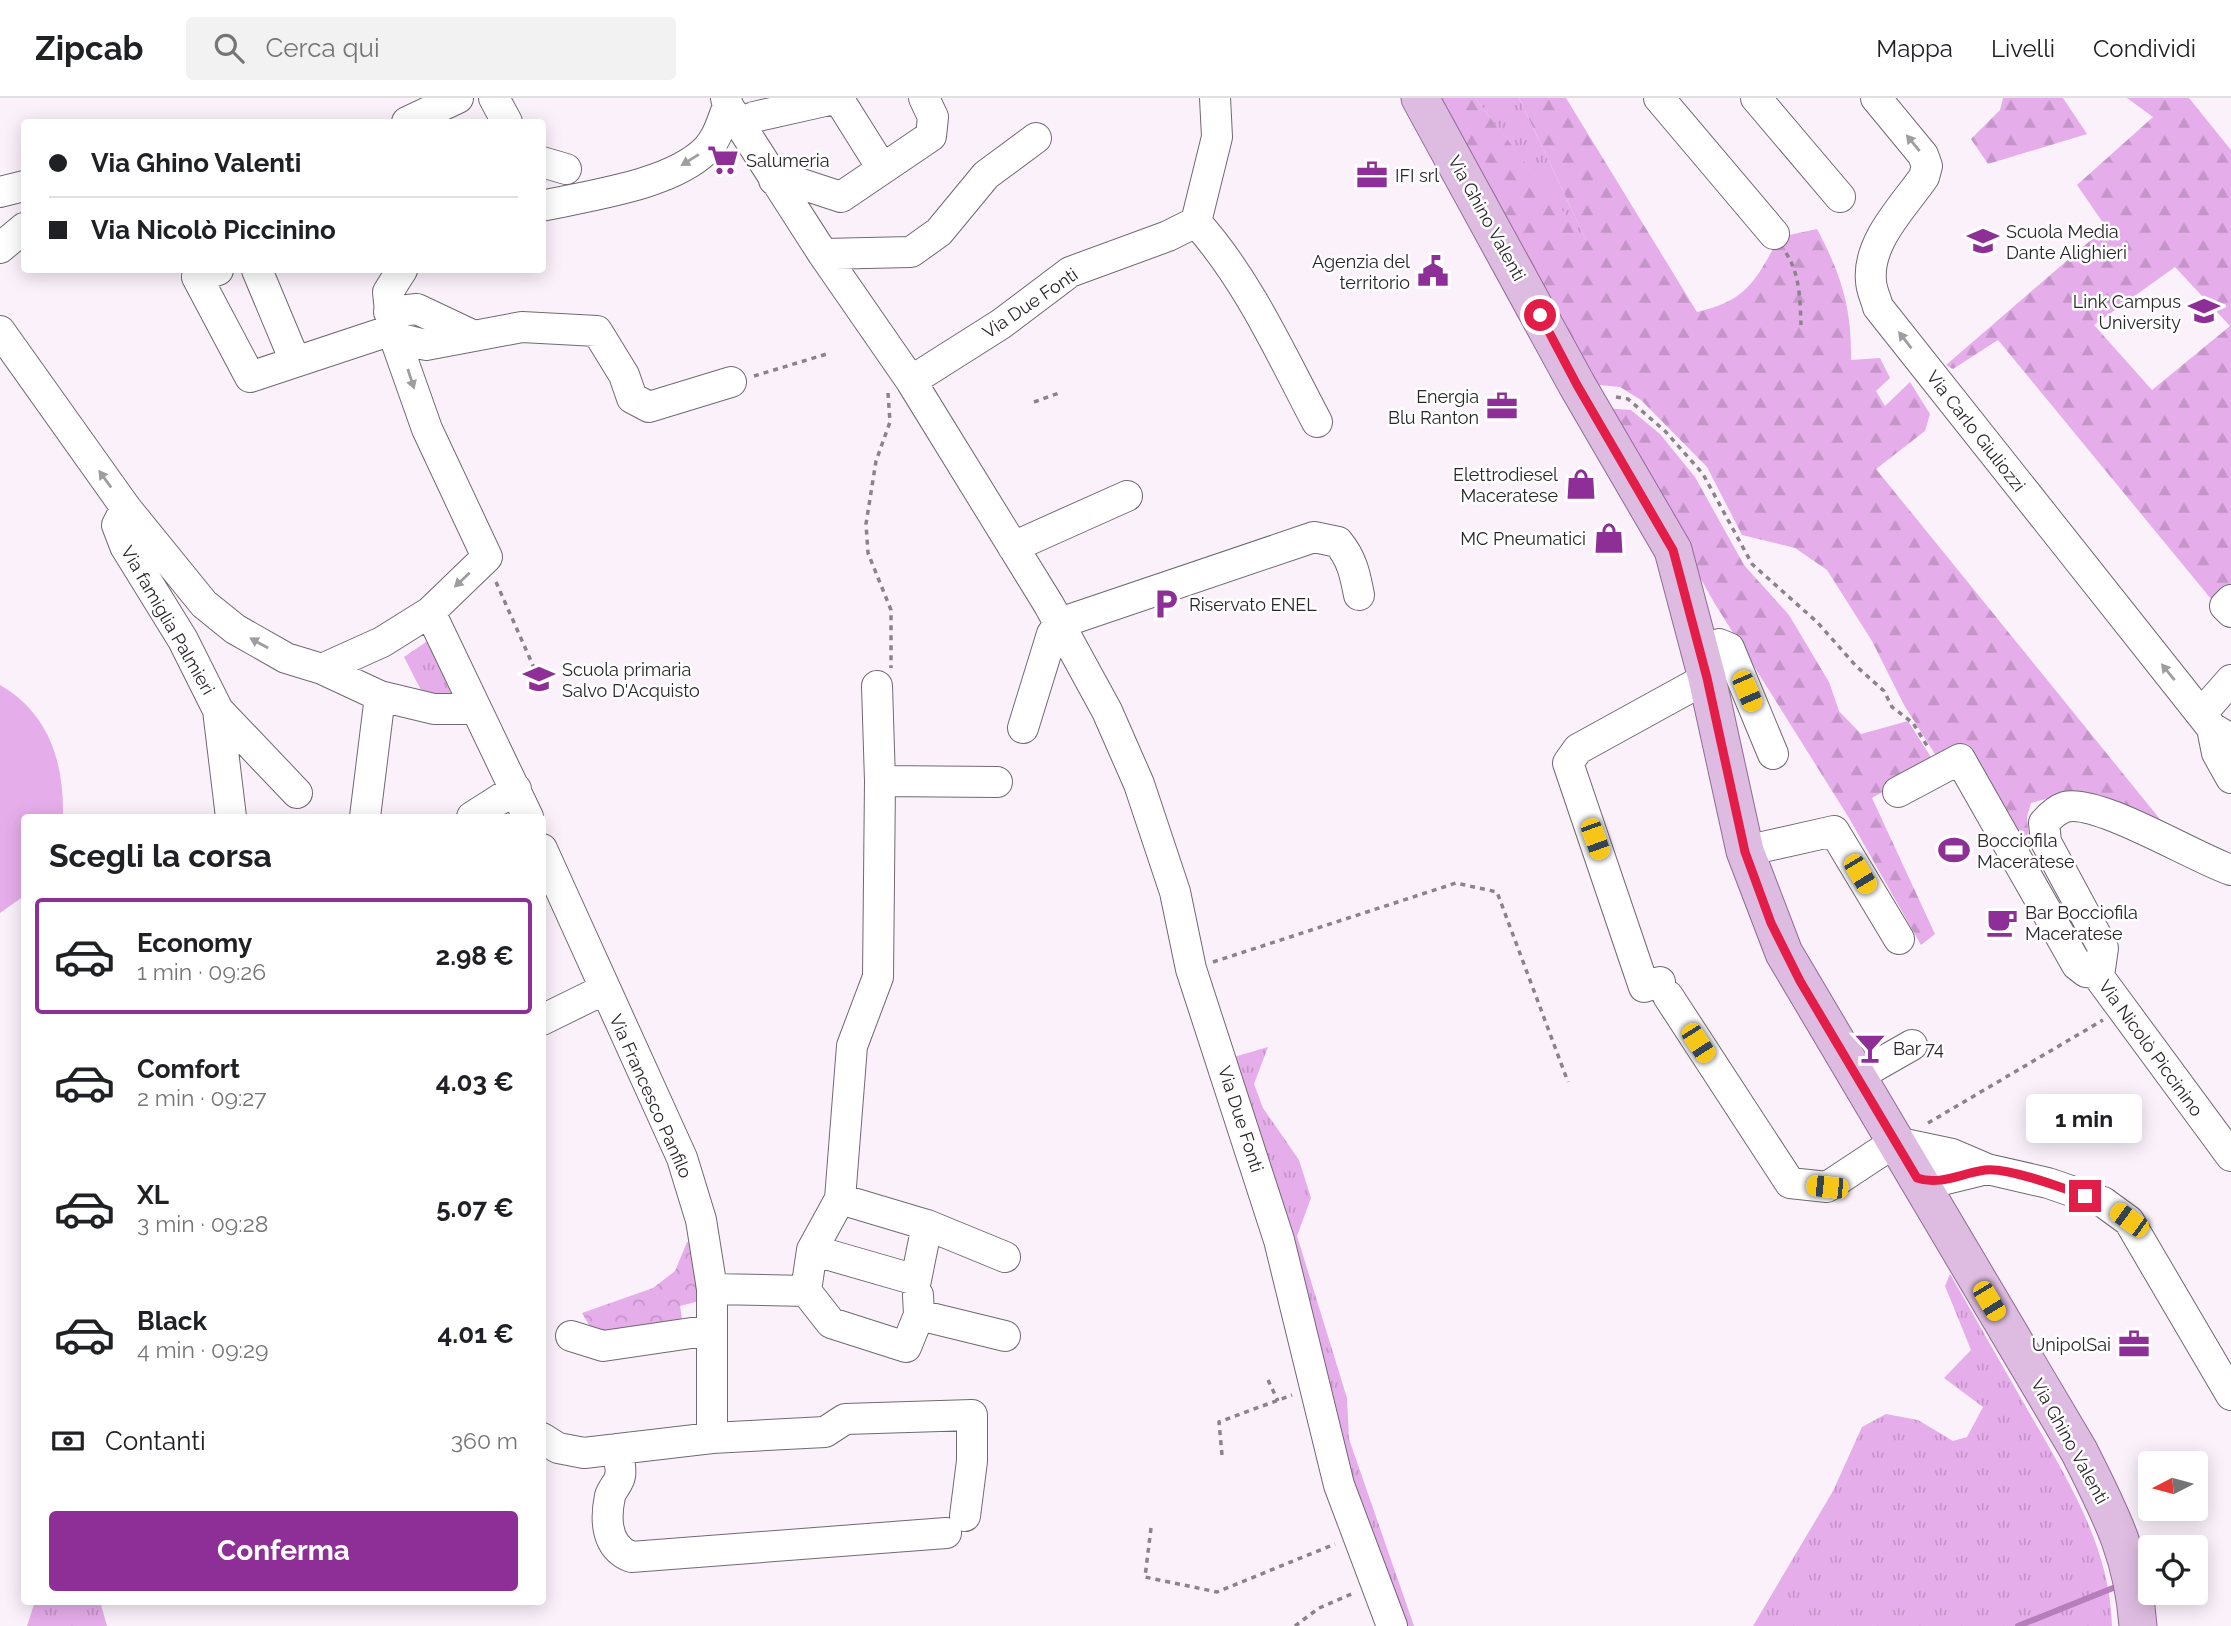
<!DOCTYPE html>
<html lang="it">
<meta charset="utf-8">
<style>
:root{--surface:#fff;--page:#f2f2f2;--text:#202124;--muted:#757577;--line:#e0e0e0;--accent:#8e2f98}
body{margin:0;font-family:Raleway,sans-serif;background:var(--page);color:var(--text);height:100vh;display:flex;flex-direction:column;font-size:26px;white-space:nowrap}
*{box-sizing:border-box;margin:0}
p{font-size:23px;color:var(--muted)}
.icon{flex:none;width:38px;height:38px;fill:none;stroke:currentColor;stroke-width:2;stroke-linecap:round;stroke-linejoin:round}
.map{position:relative;flex:1;overflow:hidden}
.details{position:absolute;left:21px;top:716px;width:525px;height:791px;display:flex;flex-direction:column;background:var(--surface);border-radius:7px;box-shadow:0 4px 18px #0003}
.details>*{flex:none}
.guide{position:absolute;left:21px;top:21px;width:525px;height:154px;border-radius:7px;box-shadow:0 4px 18px #0003;display:grid;align-content:center;height:154px;padding:0 28px;background:var(--surface)}
.needle{width:46px;rotate:264deg}
.buttons{position:absolute;left:2138px;top:1353px;display:grid;gap:14px}
.buttons a{display:grid;place-items:center;width:70px;height:70px;border-radius:7px;background:var(--surface);box-shadow:0 4px 18px #0003;font-size:35px}
.end{position:absolute;width:32px;height:32px;margin:-16px;border:9px solid #e11d48;background:#fff;box-shadow:0 0 0 4px #fff}
.from{border-radius:50%}
.bubble{position:absolute;height:49px;border-radius:7px;background:var(--surface);box-shadow:0 4px 18px #0003;font-size:23px;font-weight:700;line-height:49px;text-align:center}
.car{position:absolute;width:21px;height:42px;margin:-21px -10px;border-radius:9px;box-shadow:0 0 5px 2px #0007;background:linear-gradient(#f5c518 24%,#345 0 40%,#f5c518 0 76%,#345 0 86%,#f5c518 0)}
.guide b{display:flex;align-items:center;gap:24px;height:66px;font-size:26px}
.guide b+b{border-top:2px solid var(--line)}
.guide i{width:18px;height:18px;background:var(--text)}
ul{padding:0;list-style:none}
li{display:flex;align-items:center;gap:21px;height:116px;margin:0 14px 10px;padding:0 14px;border:4px solid transparent;border-radius:7px}
li div{flex:1}
li b{display:block;font-size:26px}
li em{font-style:normal;font-weight:700}
li.on{border-color:var(--accent)}
li>.icon{width:63px;height:63px;stroke-width:1.5}
h2{padding:0 28px;font-size:32px;line-height:84px}
.pay{display:flex;align-items:center;gap:18px;height:77px;padding:0 28px;font-size:26px}
.pay p{margin-inline-start:auto}
.action{display:flex;gap:14px;margin-top:auto;padding:14px 28px}
.action a{flex:1;height:80px;border-radius:7px;background:var(--accent);color:#fff;font-size:28px;font-weight:700;line-height:80px;text-align:center}
header{display:flex;align-items:center;gap:42px;box-sizing:border-box;height:98px;padding:0 35px;background:var(--surface);border-bottom:2px solid var(--line)}
header strong{font-size:33px}
nav{display:flex;gap:38px;margin-inline-start:auto;font-size:24px}
.search{width:490px;height:63px;background:var(--page);display:flex;align-items:center;gap:18px;box-sizing:border-box;padding:0 24px;border-radius:7px;color:var(--muted);font-size:26px}
.map>svg:first-child{display:block}
</style>
<header>
<strong>Zipcab</strong>
<div class="search"><svg class="icon" aria-label="search" viewBox="0 0 24 24"><circle cx="10" cy="10" r="6"/><path d="M15 15l6 6"/></svg>Cerca qui</div>
<nav><a>Mappa</a><a>Livelli</a><a>Condividi</a></nav>
</header>
<div class="map">
<svg width="2231" height="1528" viewBox="0 0 2231 1528">
<defs>
<pattern id="grass-tufts" width="24" height="20" patternUnits="userSpaceOnUse" patternTransform="scale(1.75)"><rect width="24" height="20" fill="#e6adeb"/><path d="M3 7l-1-3M5 7V3M7 7l1-3M15 17l-1-3M17 17v-4M19 17l1-3" fill="none" stroke="#c595ca"/></pattern>
<pattern id="forest-firs" width="22" height="20" patternUnits="userSpaceOnUse" patternTransform="scale(1.75)"><rect width="22" height="20" fill="#e6adeb"/><path d="M5 1l3.5 6h-7zM16 11l3.5 6h-7z" fill="#c595ca"/></pattern>
<pattern id="park-crowns" width="20" height="18" patternUnits="userSpaceOnUse" patternTransform="scale(1.75)"><rect width="20" height="18" fill="#e6adeb"/><path d="M2 6a3 3 0 1 1 6 0M12 15a3 3 0 1 1 6 0" fill="none" stroke="#c595ca"/></pattern>
</defs>
<rect width="100%" height="100%" fill="#fbf1fb"/>
<!-- grass -->
<path fill="url(#grass-tufts)" d="M1475 0H1519L1589 148Z
M432 540 465 601 423 596 404 559Z
M1268 949 1254 986 1263 1010 1299 1062 1311 1100 1297 1138 1347 1300 1349 1341 1414 1528H1398L1382 1487 1227 961Z
M1950 1176C1977 1223 2003 1269 2030 1316 2068 1382 2110 1449 2112 1528H1753L1833 1393 1862 1329 1886 1316 1918 1322 1953 1343 1967 1339 1983 1309 1944 1280 1971 1252 1945 1188Z
M35 1503H100L107 1528H27Z"/>
<!-- forest -->
<path fill="url(#forest-firs)" fill-rule="evenodd" d="M1434 0H1475L1587 144 1519 0H1566L1697 214C1749 202 1755 182 1780 139L1817 131C1841 176 1852 210 1851 262L1880 260 1890 280 1876 293 1885 308 1910 284 1930 316 1925 333 1876 371 2172 736 2063 696 2031 705 2027 719 2030 753 1961 658 1940 664 1904 607 1872 543 1827 472 1795 450 1742 437 1707 369 1641 302 1620 289 1590 286Z
M2003 0H2063L2087 36 1988 66 1971 41 2000 12Z
M2127 0H2189L2231 52V493L2216 507 1998 242 1953 271 1946 267 2106 129 2077 87 2153 19ZM2175 169 2230 228 2152 292 2094 227Z
M1604 310 1631 312 1660 336 1695 379 1744 467 1789 517 1829 584 1839 613 1861 636 1908 623 1934 664 1872 700 1935 836 1921 847 1849 720 1715 506Z"/>
<!-- park -->
<path fill="url(#park-crowns)" d="M687 1144H695L703 1202 680 1208 683 1227 597 1241 582 1215 653 1190 675 1173Z"/>
<!-- garden -->
<path fill="#e6adeb" d="M0 587C50 616 64 665 63 719H24V798L0 815Z"/>
<g fill="none" stroke-linecap="round" stroke-linejoin="round">
<!-- stream -->
<path stroke="#b77ebc" stroke-width="6" d="M2018 1528 2118 1488"/>
<defs>
<path id="minor" d="M494 0 507 24
M726 0 728 8 823 156 911 283 1049 507 1107 613 1139 686 1175 794 1191 871 1279 1142 1339 1387 1392 1528
M1659 0 1774 136
M1756 0 1840 99
M1876 0 1923 57 1927 68 1924 79C1904 108 1867 144 1871 183 1871 191 1876 201 1878 209L2212 630 2231 641
M407 24 458 0
M740 25 754 19 838 0 875 59
M542 64 566 71
M774 82 780 79 841 99 931 38 933 19 924 0
M0 94 24 88
M542 108C590 97 671 87 706 52 718 40 722 23 728 8
M1196 124C1248 182 1281 256 1317 324
M0 150 24 130
M823 156 911 154 939 134 986 77 1036 40
M218 172 197 179 250 279 392 232
M257 172 295 263
M389 214 417 211 472 237
M0 233 126 410 204 506 235 531 286 560 322 571 380 598 434 611H475
M397 240 426 247 522 229 597 233 624 277 632 300 649 309 731 284
M911 283 1001 226 1070 174 1168 138 1196 124 1217 39 1215 0
M126 410 117 427 125 448 183 542 218 612 231 719
M1013 449 1127 398
M2231 502 2225 508 2231 514
M430 514 528 719
M1699 552 1719 546 1729 550 1773 656
M322 571 382 544 430 514 487 459 427 331 392 232 388 194 402 172
M877 588 880 683
M218 612 297 695
M2202 615 2231 582
M1023 630 1052 536 1060 525 1314 439 1338 444C1352 461 1355 476 1359 497
M2212 630 2217 655 2231 680
M1898 694 1960 661 2077 867 2086 874 2096 875 2100 871 2103 850 2046 744 2044 725C2050 718 2056 712 2065 709 2097 700 2195 760 2231 772
M365 719 380 598
M472 719 516 691
M542 751 682 1060 701 1122 712 1191V1340
M1745 753 1834 733 1899 841
M2096 875 2231 1058
M1660 884 1644 889 1568 665 1578 651 1707 580
M1668 898 1790 1085 1827 1089 1895 1044 1952 1056 1987 1071 2048 1085 2103 1104 2129 1123 2231 1297
M542 922 603 892
M1856 979 1912 947
M1925 1069 1917 1080 1930 1085 1987 1071
M840 1101 927 1127 1005 1159
M812 1152 916 1182 927 1127
M712 1191 806 1193 812 1152 840 1101 852 948 878 879 880 683 997 684
M806 1193 831 1225 906 1249 919 1217
M918 1197 919 1217 1005 1238
M571 1238 603 1248 712 1232
M542 1340 558 1350 584 1355 712 1340 825 1334 845 1321 972 1317V1363L965 1418
M617 1351C618 1359 622 1371 620 1378 619 1385 612 1391 610 1398 605 1422 606 1449 631 1459L946 1435"/>
<path id="major" d="M1420 0 1577 287 1673 452 1707 580 1745 753 1784 855 2079 1353C2110 1415 2133 1457 2138 1528"/>
</defs>
<!-- minor casing -->
<use href="#minor" stroke="#716971" stroke-width="32"/>
<!-- major casing -->
<use href="#major" stroke="#906b94" stroke-width="39"/>
<!-- path -->
<path stroke="#8a848a" stroke-width="3.5" stroke-dasharray="5 5" stroke-linecap="butt" d="M1786 155C1800 176 1800 202 1801 227
M754 278 830 255
M888 295 890 324 876 363 866 426 868 455 891 512V570
M1616 299 1628 301 1665 333 1703 376 1752 466 1817 524 1856 568 1884 593 1892 609 1913 625 1929 651
M1034 304 1059 295
M496 484 539 581
M1213 864 1456 785 1497 794 1568 984
M1928 1025 2103 922
M1268 1282 1278 1303
M1222 1357 1219 1324 1292 1297
M1151 1430 1145 1479 1217 1494 1335 1446
M1295 1528 1319 1510 1354 1495"/>
<!-- minor -->
<use href="#minor" stroke="#fff" stroke-width="30"/>
<!-- major -->
<use href="#major" stroke="#debce1" stroke-width="37"/>
</g>
<!-- one-way arrows -->
<defs><path id="oneway-solid" d="M-6-.8H1V-3.2L6.5 0L1 3.2V.8H-6Z" transform="scale(1.75)"/></defs>
<g fill="#9f9d9f">
<use href="#oneway-solid" transform="translate(1913 45) rotate(-129)"/>
<use href="#oneway-solid" transform="translate(690 62) rotate(148)"/>
<use href="#oneway-solid" transform="translate(1905 242) rotate(-128)"/>
<use href="#oneway-solid" transform="translate(411 281) rotate(72)"/>
<use href="#oneway-solid" transform="translate(105 381) rotate(-126)"/>
<use href="#oneway-solid" transform="translate(462 482) rotate(137)"/>
<use href="#oneway-solid" transform="translate(259 545) rotate(-151)"/>
<use href="#oneway-solid" transform="translate(2168 574) rotate(-129)"/>
</g>
<g fill="none" stroke-linecap="round" stroke-linejoin="round">
<!-- route -->
<path stroke="#e11d48" stroke-width="9" d="M1540 217 1577 287 1673 452 1707 580 1745 754 1771 825 1800 883 1917 1080C1940 1088 1962 1075 1985 1072 2008 1069 2063 1090 2085 1098"/>
</g>
<!-- icons -->
<defs>
<symbol id="supermarket-bare" viewBox="-9 -9 18 18"><path d="M-6-5.5h2.5l.6 2H6L4.5 2H-2.5L-4.4-4H-6ZM-1.5 3.2a1.3 1.3 0 1 0 .1 0ZM3 3.2a1.3 1.3 0 1 0 .1 0Z" fill="#8e2f98" stroke="#fff" stroke-width="2.5" paint-order="stroke"/></symbol>
<symbol id="office-bare" viewBox="-9 -9 18 18"><path d="M-6-3h4V-5.5h4V-3h4V5H-6ZM-1-4.5V-3h2v-1.5ZM-6 0V1H6V0Z" fill="#8e2f98" stroke="#fff" stroke-width="2.5" paint-order="stroke"/></symbol>
<symbol id="school-bare" viewBox="-9 -9 18 18"><path d="M0-5L7-2L0 1L-7-2ZM-4 1L0 2.5L4 1V4Q0 6-4 4Z" fill="#8e2f98" stroke="#fff" stroke-width="2.5" paint-order="stroke"/></symbol>
<symbol id="civic-bare" viewBox="-9 -9 18 18"><path d="M-.6-6.5H3V-4.5H.6V-3L4-1V1h2V6H-6V1h2V-1L-.6-3ZM-1.2 2.5V6h2.4V2.5Z" fill="#8e2f98" stroke="#fff" stroke-width="2.5" paint-order="stroke"/></symbol>
<symbol id="university-bare" viewBox="-9 -9 18 18"><path d="M0-5L7-2L0 1L-7-2ZM-4 1L0 2.5L4 1V4Q0 6-4 4Z" fill="#8e2f98" stroke="#fff" stroke-width="2.5" paint-order="stroke"/></symbol>
<symbol id="shop-bare" viewBox="-9 -9 18 18"><path d="M-5-2.5h2.3a2.7 3.5 0 0 1 5.4 0H5L5.5 6h-11ZM-1.5-2.5h3a1.5 2.3 0 0 0-3 0Z" fill="#8e2f98" stroke="#fff" stroke-width="2.5" paint-order="stroke"/></symbol>
<symbol id="parking-bare" viewBox="-9 -9 18 18"><path d="M-3.5-5.5H1a3.5 3.5 0 0 1 0 7H-1V5.5H-3.5ZM-1-3.4V-.6H.8a1.4 1.4 0 0 0 0-2.8Z" fill="#8e2f98" stroke="#fff" stroke-width="2.5" paint-order="stroke"/></symbol>
<symbol id="stadium-bare" viewBox="-9 -9 18 18"><path d="M0-5a6.5 5 0 1 0 0 10a6.5 5 0 1 0 0-10ZM-3.5-1.8h7v3.6h-7Z" fill="#8e2f98" stroke="#fff" stroke-width="2.5" paint-order="stroke"/></symbol>
<symbol id="cafe-bare" viewBox="-9 -9 18 18"><path d="M-5.5-4.5H6V0H3Q3 3.5 0 3.5H-2.5Q-5.5 3.5-5.5 0ZM3-3.2v2h1.7v-2ZM-6 4.5H4V6H-6Z" fill="#8e2f98" stroke="#fff" stroke-width="2.5" paint-order="stroke"/></symbol>
<symbol id="bar-bare" viewBox="-9 -9 18 18"><path d="M-6-5H6L.8 .8V4.5H3.5V6h-7V4.5H-.8V.8Z" fill="#8e2f98" stroke="#fff" stroke-width="2.5" paint-order="stroke"/></symbol>
</defs>
<g fill-rule="evenodd">
<use href="#supermarket-bare" x="701" y="40" width="44" height="44"/>
<use href="#office-bare" x="1350" y="55" width="44" height="44"/>
<use href="#school-bare" x="1961" y="121" width="44" height="44"/>
<use href="#civic-bare" x="1411" y="151" width="44" height="44"/>
<use href="#university-bare" x="2182" y="191" width="44" height="44"/>
<use href="#office-bare" x="1480" y="286" width="44" height="44"/>
<use href="#shop-bare" x="1559" y="364" width="44" height="44"/>
<use href="#shop-bare" x="1587" y="418" width="44" height="44"/>
<use href="#parking-bare" x="1144" y="484" width="44" height="44"/>
<use href="#school-bare" x="517" y="559" width="44" height="44"/>
<use href="#stadium-bare" x="1932" y="730" width="44" height="44"/>
<use href="#cafe-bare" x="1980" y="802" width="44" height="44"/>
<use href="#bar-bare" x="1848" y="928" width="44" height="44"/>
<use href="#office-bare" x="2112" y="1224" width="44" height="44"/>
</g>
<g text-anchor="middle" dominant-baseline="central" stroke-width="5" stroke-linejoin="round" paint-order="stroke">
<!-- poi labels -->
<g font-size="18" fill="#292529" stroke="#fff" text-anchor="start">
<text x="746" y="62">Salumeria</text>
<text x="1395" y="77">IFI srl</text>
<text x="2006" y="133">Scuola Media<tspan x="2006" dy="21">Dante Alighieri</tspan></text>
<text x="1410" y="163" text-anchor="end">Agenzia del<tspan x="1410" dy="21">territorio</tspan></text>
<text x="2181" y="203" text-anchor="end">Link Campus<tspan x="2181" dy="21">University</tspan></text>
<text x="1479" y="298" text-anchor="end">Energia<tspan x="1479" dy="21">Blu Ranton</tspan></text>
<text x="1558" y="376" text-anchor="end">Elettrodiesel<tspan x="1558" dy="21">Maceratese</tspan></text>
<text x="1586" y="440" text-anchor="end">MC Pneumatici</text>
<text x="1189" y="506">Riservato ENEL</text>
<text x="562" y="571">Scuola primaria<tspan x="562" dy="21">Salvo D'Acquisto</tspan></text>
<text x="1977" y="742">Bocciofila<tspan x="1977" dy="21">Maceratese</tspan></text>
<text x="2025" y="814">Bar Bocciofila<tspan x="2025" dy="21">Maceratese</tspan></text>
<text x="1893" y="950">Bar 74</text>
<text x="2111" y="1246" text-anchor="end">UnipolSai</text>
</g>
<!-- street labels -->
<g font-size="18" fill="#292529" stroke="#fff">
<text transform="translate(1487 120) rotate(61)">Via Ghino Valenti</text>
<text transform="translate(1030 205) rotate(-34)">Via Due Fonti</text>
<text transform="translate(1976 333) rotate(52)">Via Carlo Giuliozzi</text>
<text transform="translate(168 522) rotate(60)">Via famiglia Palmieri</text>
<text transform="translate(2151 950) rotate(54)">Via Nicolò Piccinino</text>
<text transform="translate(651 998) rotate(66)">Via Francesco Panfilo</text>
<text transform="translate(1241 1021) rotate(72)">Via Due Fonti</text>
<text transform="translate(2070 1343) rotate(61)">Via Ghino Valenti</text>
</g>
</g>
</svg>
<div class="buttons">
<a><svg class="needle" viewBox="-14 -14 28 28"><path d="M0-13l5 13h-10z" fill="#e53935"/><path d="M0 13l5-13h-10z" fill="#757577"/></svg></a>
<a><svg class="icon" aria-label="locate" viewBox="0 0 24 24"><circle cx="12" cy="12" r="6"/><path d="M12 2v4M12 18v4M2 12h4M18 12h4"/></svg></a>
</div>
<i class="end from" style="left:1540px;top:217px"></i>
<i class="end" style="left:2085px;top:1098px"></i>
<div class="bubble" style="left:2026px;top:996px;width:116px">1 min</div>
<i class="car" style="left:1747px;top:593px;rotate:157deg"></i>
<i class="car" style="left:1595px;top:741px;rotate:160deg"></i>
<i class="car" style="left:1860px;top:776px;rotate:149deg"></i>
<i class="car" style="left:1698px;top:945px;rotate:147deg"></i>
<i class="car" style="left:1827px;top:1089px;rotate:276deg"></i>
<i class="car" style="left:2129px;top:1122px;rotate:306deg"></i>
<i class="car" style="left:1989px;top:1203px;rotate:149deg"></i>
<div class="guide">
<b><i class="from"></i>Via Ghino Valenti</b>
<b><i></i>Via Nicolò Piccinino</b>
</div>
<section class="details">
<h2>Scegli la corsa</h2>
<ul>
<li class="on"><svg class="icon" aria-label="car" viewBox="0 0 24 24"><path d="M5 17H2v-5l4-1 3-4h7l3 4 3 1v5h-3M9 17h6M6 11h13"/><circle cx="7" cy="17" r="2"/><circle cx="17" cy="17" r="2"/></svg><div><b>Economy</b><p>1 min · 09:26</p></div><em>2.98 €</em></li>
<li><svg class="icon" aria-label="car" viewBox="0 0 24 24"><path d="M5 17H2v-5l4-1 3-4h7l3 4 3 1v5h-3M9 17h6M6 11h13"/><circle cx="7" cy="17" r="2"/><circle cx="17" cy="17" r="2"/></svg><div><b>Comfort</b><p>2 min · 09:27</p></div><em>4.03 €</em></li>
<li><svg class="icon" aria-label="car" viewBox="0 0 24 24"><path d="M5 17H2v-5l4-1 3-4h7l3 4 3 1v5h-3M9 17h6M6 11h13"/><circle cx="7" cy="17" r="2"/><circle cx="17" cy="17" r="2"/></svg><div><b>XL</b><p>3 min · 09:28</p></div><em>5.07 €</em></li>
<li><svg class="icon" aria-label="car" viewBox="0 0 24 24"><path d="M5 17H2v-5l4-1 3-4h7l3 4 3 1v5h-3M9 17h6M6 11h13"/><circle cx="7" cy="17" r="2"/><circle cx="17" cy="17" r="2"/></svg><div><b>Black</b><p>4 min · 09:29</p></div><em>4.01 €</em></li>
</ul>
<div class="pay"><svg class="icon" aria-label="cash" viewBox="0 0 24 24"><path d="M3 7h18v10H3z"/><circle cx="12" cy="12" r="2"/></svg>Contanti<p>360 m</p></div>
<div class="action"><a>Conferma</a></div>
</section>
</div>
